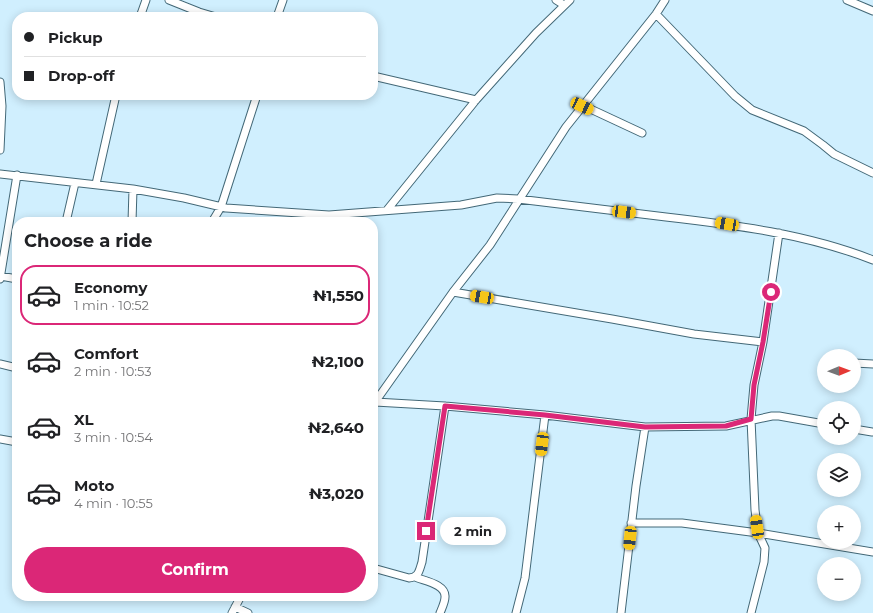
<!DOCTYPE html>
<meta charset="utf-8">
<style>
:root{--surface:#fff;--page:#f6f6f6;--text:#202124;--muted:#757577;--line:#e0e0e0;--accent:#db2777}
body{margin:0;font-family:Montserrat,sans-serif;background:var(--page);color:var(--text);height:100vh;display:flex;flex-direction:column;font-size:15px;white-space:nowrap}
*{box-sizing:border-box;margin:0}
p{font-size:13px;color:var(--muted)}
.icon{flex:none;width:22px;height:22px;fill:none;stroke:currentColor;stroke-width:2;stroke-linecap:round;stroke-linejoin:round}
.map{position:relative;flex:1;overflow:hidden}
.side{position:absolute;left:12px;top:217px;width:366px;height:384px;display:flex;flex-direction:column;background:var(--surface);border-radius:16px;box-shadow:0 2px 10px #0003}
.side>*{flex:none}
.guide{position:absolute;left:12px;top:12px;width:366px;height:88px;border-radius:16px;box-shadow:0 2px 10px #0003;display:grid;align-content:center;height:88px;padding:0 12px;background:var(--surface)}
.needle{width:26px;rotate:89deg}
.controls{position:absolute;left:817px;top:349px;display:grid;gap:8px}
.controls a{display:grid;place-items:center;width:44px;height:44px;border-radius:50%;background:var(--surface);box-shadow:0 2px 10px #0003;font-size:20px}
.end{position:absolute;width:18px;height:18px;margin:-9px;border:5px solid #db2777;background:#fff;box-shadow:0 0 0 2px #fff}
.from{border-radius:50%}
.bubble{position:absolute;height:28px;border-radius:14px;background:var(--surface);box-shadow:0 2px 10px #0003;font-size:13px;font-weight:700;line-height:28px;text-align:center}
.car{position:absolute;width:12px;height:24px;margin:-12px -6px;border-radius:5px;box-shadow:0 0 3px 1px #0007;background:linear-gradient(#f5c518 24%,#345 0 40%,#f5c518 0 76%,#345 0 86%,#f5c518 0)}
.guide b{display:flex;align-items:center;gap:14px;height:38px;font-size:15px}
.guide b+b{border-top:1px solid var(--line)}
.guide i{width:10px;height:10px;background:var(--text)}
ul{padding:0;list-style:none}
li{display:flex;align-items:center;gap:12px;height:60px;margin:0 8px 6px;padding:0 4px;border:2px solid transparent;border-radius:16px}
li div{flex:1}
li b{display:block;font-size:15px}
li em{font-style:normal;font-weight:700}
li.selected{border-color:var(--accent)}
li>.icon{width:36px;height:36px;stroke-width:1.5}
h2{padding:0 12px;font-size:18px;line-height:48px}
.button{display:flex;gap:8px;margin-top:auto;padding:8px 12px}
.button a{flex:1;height:46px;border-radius:24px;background:var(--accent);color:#fff;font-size:16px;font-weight:700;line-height:46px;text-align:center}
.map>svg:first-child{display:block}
</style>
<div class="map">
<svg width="873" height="613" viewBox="0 0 873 613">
<rect width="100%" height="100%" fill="#d0effe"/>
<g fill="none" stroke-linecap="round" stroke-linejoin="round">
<defs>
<path id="minor" d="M169 0 199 12 216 17
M556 0 564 5
M847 0 873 11
M656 14 735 96 752 110 804 131 823 145 834 154 873 173
M140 17 146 0
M277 17 283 0
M373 76 476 100
M0 82 2 106 0 150
M582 105 642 133
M0 174 133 189 184 198 226 208 329 215 461 205 497 198 518 199C567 205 617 211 666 217 735 225 807 234 873 260
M96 184 116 95
M387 210 476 100 536 33 570 0
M66 222 75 183
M132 222 133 189
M212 222 221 207 257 95
M0 276 17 279
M0 279 17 175
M453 292 612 319 694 334 763 342
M854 363 873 364
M0 364 17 368
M375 402 445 406 545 415 645 427 726 426 772 416H779L824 424
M373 405 453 292 490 245 566 127 656 14 665 0
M854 429 872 432
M0 439 17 442
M631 523H682L758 533 873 552
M373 568 409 578C419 577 419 571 422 562L445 406
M415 577C424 581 446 584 445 597 445 602 442 608 440 613
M235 607 248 613
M232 613 241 596
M516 613 525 578 545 415
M621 613 636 486 645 427
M751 613 764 562 765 548 758 533 755 510 751 419 754 385 763 342 779 233"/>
</defs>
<!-- minor casing -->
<use href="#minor" stroke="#436877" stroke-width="9"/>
<!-- minor -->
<use href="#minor" stroke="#fff" stroke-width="7"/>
</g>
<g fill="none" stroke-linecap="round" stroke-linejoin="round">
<!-- route -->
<path stroke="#db2777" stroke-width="5" d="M426 531 445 406 545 415 645 427 726 426 751 419 754 385 763 342 771 292"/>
</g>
</svg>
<div class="controls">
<a><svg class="needle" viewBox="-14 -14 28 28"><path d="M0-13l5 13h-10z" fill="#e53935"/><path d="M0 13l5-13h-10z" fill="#757577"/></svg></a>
<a><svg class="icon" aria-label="locate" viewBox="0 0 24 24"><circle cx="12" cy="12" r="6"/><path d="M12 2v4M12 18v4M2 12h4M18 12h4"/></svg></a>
<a><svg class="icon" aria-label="layers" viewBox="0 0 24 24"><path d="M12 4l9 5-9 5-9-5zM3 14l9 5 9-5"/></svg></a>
<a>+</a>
<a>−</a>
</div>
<i class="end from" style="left:771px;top:292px"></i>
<i class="end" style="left:426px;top:531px"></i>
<div class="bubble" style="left:440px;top:517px;width:66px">2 min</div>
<i class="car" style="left:582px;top:106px;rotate:115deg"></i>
<i class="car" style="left:624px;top:212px;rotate:97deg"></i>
<i class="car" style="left:727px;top:224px;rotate:280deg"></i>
<i class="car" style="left:482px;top:297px;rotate:280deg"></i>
<i class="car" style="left:542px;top:444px;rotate:187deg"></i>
<i class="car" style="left:757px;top:527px;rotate:352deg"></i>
<i class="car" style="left:630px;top:538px;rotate:186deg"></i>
<div class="guide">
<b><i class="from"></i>Pickup</b>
<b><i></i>Drop-off</b>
</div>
<section class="side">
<h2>Choose a ride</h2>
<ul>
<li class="selected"><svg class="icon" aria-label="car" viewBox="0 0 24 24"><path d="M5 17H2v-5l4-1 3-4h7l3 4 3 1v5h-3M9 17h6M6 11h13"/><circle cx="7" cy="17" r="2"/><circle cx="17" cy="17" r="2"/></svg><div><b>Economy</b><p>1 min · 10:52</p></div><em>₦1,550</em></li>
<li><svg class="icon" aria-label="car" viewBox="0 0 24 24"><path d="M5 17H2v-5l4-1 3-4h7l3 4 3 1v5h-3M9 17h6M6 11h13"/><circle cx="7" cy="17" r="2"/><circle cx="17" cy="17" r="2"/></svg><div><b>Comfort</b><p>2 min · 10:53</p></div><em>₦2,100</em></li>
<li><svg class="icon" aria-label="car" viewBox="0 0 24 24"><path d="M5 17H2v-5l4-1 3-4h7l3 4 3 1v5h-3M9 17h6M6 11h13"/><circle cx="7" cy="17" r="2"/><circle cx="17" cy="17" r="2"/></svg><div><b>XL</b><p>3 min · 10:54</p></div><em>₦2,640</em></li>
<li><svg class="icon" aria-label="car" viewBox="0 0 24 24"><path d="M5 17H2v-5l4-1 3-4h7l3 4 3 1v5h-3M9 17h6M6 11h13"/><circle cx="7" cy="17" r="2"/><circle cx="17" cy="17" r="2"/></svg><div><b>Moto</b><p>4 min · 10:55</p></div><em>₦3,020</em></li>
</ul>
<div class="button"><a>Confirm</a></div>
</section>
</div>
